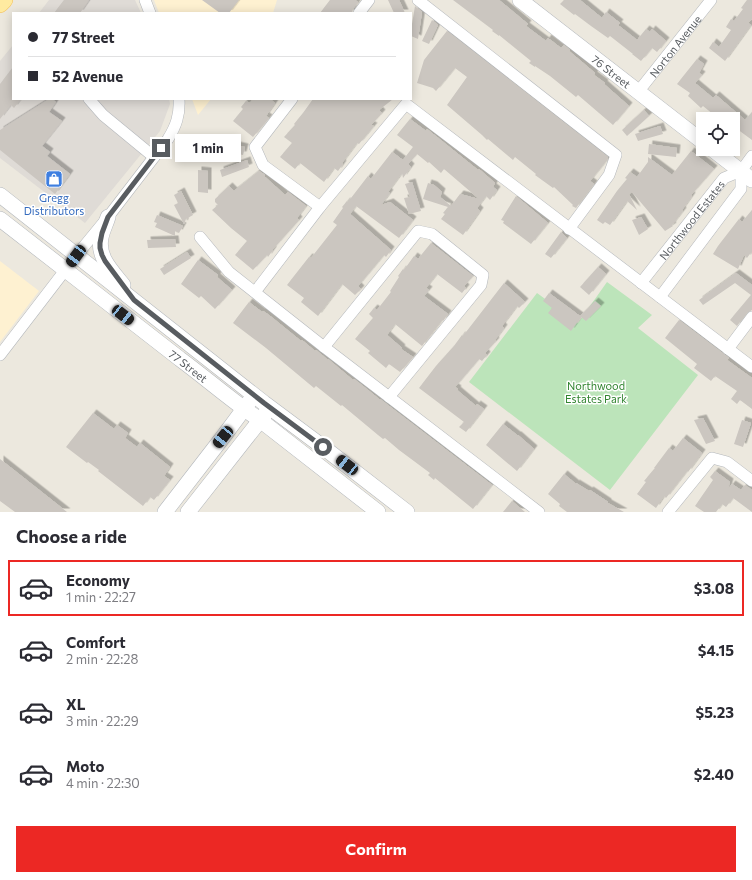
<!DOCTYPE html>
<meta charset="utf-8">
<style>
:root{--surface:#fff;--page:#f2f2f3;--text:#2b2b33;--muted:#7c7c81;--line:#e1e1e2;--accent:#ec2824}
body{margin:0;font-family:Commissioner,sans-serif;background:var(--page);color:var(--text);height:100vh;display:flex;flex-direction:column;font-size:15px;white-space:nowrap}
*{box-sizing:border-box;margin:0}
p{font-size:13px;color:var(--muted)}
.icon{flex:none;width:22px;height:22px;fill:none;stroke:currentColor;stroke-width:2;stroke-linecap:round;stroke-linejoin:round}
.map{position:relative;height:512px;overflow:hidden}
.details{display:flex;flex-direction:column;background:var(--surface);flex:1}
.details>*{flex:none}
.top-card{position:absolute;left:12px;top:12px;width:400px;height:88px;border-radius:0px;box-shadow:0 2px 10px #0003;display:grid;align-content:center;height:88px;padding:0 16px;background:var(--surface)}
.tools{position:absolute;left:696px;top:112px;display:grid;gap:8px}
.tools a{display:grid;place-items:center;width:44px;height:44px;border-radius:0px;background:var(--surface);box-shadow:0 2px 10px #0003;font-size:20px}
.end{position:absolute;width:18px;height:18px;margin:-9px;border:5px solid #585c60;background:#fff;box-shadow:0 0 0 2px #fff}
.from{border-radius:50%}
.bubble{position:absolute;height:28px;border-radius:0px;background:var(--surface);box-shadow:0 2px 10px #0003;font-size:13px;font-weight:700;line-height:28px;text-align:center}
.car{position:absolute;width:12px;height:24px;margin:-12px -6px;border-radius:5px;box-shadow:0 0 3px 1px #0007;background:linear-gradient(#222 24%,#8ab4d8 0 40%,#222 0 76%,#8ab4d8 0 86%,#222 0)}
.top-card b{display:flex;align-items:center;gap:14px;height:38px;font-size:15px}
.top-card b+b{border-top:1px solid var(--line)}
.top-card i{width:10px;height:10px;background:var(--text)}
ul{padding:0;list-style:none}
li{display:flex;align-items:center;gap:12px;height:56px;margin:0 8px 6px;padding:0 8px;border:2px solid transparent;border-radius:0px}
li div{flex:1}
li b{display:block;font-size:15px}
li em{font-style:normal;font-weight:700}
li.selected{border-color:var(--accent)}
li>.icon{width:36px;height:36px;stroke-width:1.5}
h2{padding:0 16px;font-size:18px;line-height:48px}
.primary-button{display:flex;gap:8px;margin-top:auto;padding:8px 16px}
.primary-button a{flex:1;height:46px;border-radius:0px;background:var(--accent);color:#fff;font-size:16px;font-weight:700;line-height:46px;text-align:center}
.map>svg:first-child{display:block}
</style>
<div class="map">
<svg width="752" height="512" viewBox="0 0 752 512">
<defs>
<filter id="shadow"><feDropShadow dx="3.5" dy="-3.5" stdDeviation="0" flood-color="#0004"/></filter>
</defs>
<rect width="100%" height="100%" fill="#ece8de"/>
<!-- commercial -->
<path fill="#fef1d1" d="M154 0H277L273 13H159Z
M192 99H211L198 115Z
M0 261 39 291 0 342Z"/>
<!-- industrial -->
<path fill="#dfdbd6" d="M49 0H135L141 13H39Z
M13 45V99H169L170 104 160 131 85 223 0 158V61Z"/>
<!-- green -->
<path fill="#bce4ba" d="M607 282 652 315 638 328 698 375 610 490 469 382 537 293 578 323Z"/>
<!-- building -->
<path fill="#cbc6c0" filter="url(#shadow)" d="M64 0H89L80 13H54Z
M202 0H239L229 13H220Z
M330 0H355L358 2 353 9 352 13H320Z
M388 0H399L405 13H394Z
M453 0H499L528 24 526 26 546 41 548 38 561 48 564 45 570 50 569 51 595 73 594 75 605 83 604 84 629 106 613 125 578 95 576 97 550 76 535 66V67L529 63 531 61 499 35V36L492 31 493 30Z
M564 0H580L602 18 606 12 620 23 618 25 637 40 646 29 650 32 652 29 666 41 657 52 652 48 641 61 632 54H633L610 36 608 38 591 26 575 14 574 15 560 4Z
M747 0H752V19L748 23 751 25 725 61 709 48 713 42 719 47 731 30 726 27 731 19 734 21 743 9 741 8Z
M415 6 422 12 418 39 411 36V30Z
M432 20 438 25 429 44 422 41Z
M447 31 608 157 607 160 590 181 594 184 576 208 572 206 573 205 554 187 553 188 535 175 536 174 515 157 513 160 488 139 487 140 482 135 447 105 467 77 455 68 436 91 433 88 417 83 424 60Z
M697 59 704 64 699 73 702 75 695 83 713 98 716 95 745 120 752 112V140L733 126V119H719L703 106 701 108 688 96 690 93 677 84Z
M13 67V99H21L14 108 11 105 0 119V84Z
M49 99H52L56 102 49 112 62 121 42 146 50 152 47 156 70 174 55 194 0 150V130Z
M253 99H270L275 103 266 116 269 118 253 137 233 121 243 109 241 107 246 101 250 103Z
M313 99H393L379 110 382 113 371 125 374 126 359 144 357 143 342 163 343 164 338 171 334 168 324 182 300 163 295 169 280 157 292 143 284 137 295 125 294 124 303 113Z
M644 110 649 116 627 136 622 130Z
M410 119 426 131 427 129 478 170 479 169 495 183 493 187 497 190 490 200 486 196 477 208 480 211 463 235 441 219 445 214 443 213 448 207 423 199 428 183 434 185 442 192 440 197 451 206 460 194 479 199 444 169 441 173 429 162 428 163 417 154 408 164 411 167 403 178 402 173 388 192 390 193 381 205 390 202 413 220 399 238 356 206 350 214 391 250 386 257 384 255 369 273 358 286 361 289 355 295 342 284 318 316 301 302 304 298 287 285 309 257 311 258 337 225 333 222 343 208 342 207 347 201 348 202 368 176 371 179 392 152 403 160 413 147 397 135Z
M660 126 663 134 638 141 635 134Z
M219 141 245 147 243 155 217 149Z
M649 144 677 148 676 157 648 154Z
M691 151 714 169 691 195 692 196 682 210 683 211 672 225 673 226 665 231 632 192 629 194 637 210 627 201 610 225 605 222 603 224 597 220 617 191 627 179 625 178 630 172 637 177 648 162V157L672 175Z
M247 160 249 167 222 177 220 170Z
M198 170 208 171V193L198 192Z
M259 171 265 175 264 176 285 195 288 192 306 206 297 218 299 220 273 249V250L268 257 267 255 253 270 235 255 247 241 231 228 212 210 218 205 215 202V199L229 186 234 191Z
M412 182 421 211 409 214 404 198 410 197 405 184Z
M181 191 193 215 186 219 184 224 174 205 178 203 174 195Z
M516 196 548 223 531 244 503 223 504 221 501 220Z
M752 210V251L747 258 744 255 738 269 713 254 718 246 739 219 742 222Z
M157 215 183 226 179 233 175 231V236L155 227 157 223 154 222Z
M641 217 648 229 639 235 632 220Z
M561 232 567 238 551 258 545 254Z
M175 239 176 247 148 248 147 240Z
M431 243 473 276 464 286 466 288 462 293 437 274 426 288 429 290 424 296 448 314 443 321 442 320 422 346 395 324 387 335 402 348 401 349 413 357 400 372 389 364 386 368 368 353 370 351 355 339 373 318 369 314 374 308 377 310 391 292 390 291 399 277 398 276 403 269 404 270 414 256 418 259Z
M187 252 191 258 164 275 160 269Z
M198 260 218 275 217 277 232 290 215 309 201 296 199 298 181 284Z
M598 267 606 274 589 295 580 287Z
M736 273 752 285V310L747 313 737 326 730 320 751 295 735 283 703 305 699 300Z
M504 283 525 302 519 308 517 306 502 326 504 328 495 340 496 341 485 353 487 355 482 361 479 359 455 387 458 389 457 390 476 406 477 404 484 409 466 432 459 427 464 422 419 388 436 366 454 346 462 335 463 336Z
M549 293 580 316 595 301 601 306 586 321 581 317 571 331 548 313 552 308 543 301Z
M249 302 262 312 263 311 269 315 301 341 302 340 315 351 316 350 328 360V359L353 380 354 379 363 386 379 399H380L492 485 473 509 435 478 434 480 428 475 430 473 399 450 385 438 383 439 378 435 342 405 341 406 316 386 314 388 266 348 233 323Z
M679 320 729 358 727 360 752 378V409L740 400 737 404 731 399 737 391 715 376 711 381 694 368 697 364 665 338Z
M93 413 114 429 117 425 128 433 125 438 137 447 140 443 170 467 164 476 170 480 154 500 150 497 143 506 98 471 99 470 88 462 87 463 66 447Z
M703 418 715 441 706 444 694 420Z
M742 420 751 423 743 447 734 444Z
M503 424 517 435H518L534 449 517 471 486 445Z
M683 438 702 453 688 472 687 471 666 498 664 496 656 508 637 494 646 482 644 481 655 468H654L669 448 673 451Z
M0 459 67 512H15L0 501Z
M715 471 730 482 728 489 732 484 741 490 745 485 752 490V512L733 498 726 507 722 504 716 512H704L695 506 713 480 710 477Z
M564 474 576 484V483L589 491 590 490 608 502V503L624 512H567L559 506 560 504 548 494Z
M512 501 525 512H503Z"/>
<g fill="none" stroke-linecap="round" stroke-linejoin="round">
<defs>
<g id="street">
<path d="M145 0 150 13"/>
<path d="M418 0 616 155 609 175 569 229"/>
<path d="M359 13 369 0"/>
<path id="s1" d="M638 92 711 0"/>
<path d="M89 99 103 115 154 157"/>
<path d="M292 99 255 147 263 165 320 207"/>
<path d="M741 171 752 156"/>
<path d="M200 237 229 272 324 347 539 512"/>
<path id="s2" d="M641 283 724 178 741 171"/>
<path d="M255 292 320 207 406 104 752 367"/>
<path d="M660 297 741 189V171"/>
<path d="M324 347 418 231 432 234 483 275 481 285 389 397"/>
<path d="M728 349 752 317"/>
<path d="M0 355 76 256 108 217 168 139C176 126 180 115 179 99"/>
<path d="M668 512 712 458 727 462 752 481"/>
</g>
<g id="secondary">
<path id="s3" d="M520 0 703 142"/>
<path d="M712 149 752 180"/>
<path d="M0 195 264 403 323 447 407 512"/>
<path d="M108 217C106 224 102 231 101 238 97 257 112 271 123 285"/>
<path id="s4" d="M0 219C60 266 120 312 180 359 207 379 232 401 260 420L378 512"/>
<path d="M165 512 223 437 249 402"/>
<path d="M188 512 265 414"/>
</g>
<path id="primary" d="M0 4 4 0"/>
</defs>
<!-- street casing -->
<use href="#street" stroke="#b5b8bc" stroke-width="12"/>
<!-- secondary casing -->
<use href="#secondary" stroke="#b3b7bc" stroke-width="16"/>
<!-- primary casing -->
<use href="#primary" stroke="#f4bc50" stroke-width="18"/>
<!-- street -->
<use href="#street" stroke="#fff" stroke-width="11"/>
<!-- secondary -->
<use href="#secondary" stroke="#fff" stroke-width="15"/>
<!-- primary -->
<use href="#primary" stroke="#ffeaa0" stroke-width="17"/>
</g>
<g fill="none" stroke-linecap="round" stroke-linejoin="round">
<!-- route -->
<path stroke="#585c60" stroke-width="5" d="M161 148 108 217 102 233 100 243V248L102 255 105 261 134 300 264 403 323 447"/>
</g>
<!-- icons -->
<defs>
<symbol id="shop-square" viewBox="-11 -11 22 22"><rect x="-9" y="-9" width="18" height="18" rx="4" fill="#3f7fe0" stroke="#fff"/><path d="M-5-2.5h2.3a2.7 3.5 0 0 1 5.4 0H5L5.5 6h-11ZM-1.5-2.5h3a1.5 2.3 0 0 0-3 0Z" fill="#fff"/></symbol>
</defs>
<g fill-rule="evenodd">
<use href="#shop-square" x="44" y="169" width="20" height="20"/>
</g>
<g text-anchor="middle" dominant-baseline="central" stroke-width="3" stroke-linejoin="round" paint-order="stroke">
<!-- street labels -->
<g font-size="11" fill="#585c60" stroke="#fff">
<text stroke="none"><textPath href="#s1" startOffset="59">Norton Avenue</textPath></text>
<text stroke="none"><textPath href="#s3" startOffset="116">76 Street</textPath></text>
<text stroke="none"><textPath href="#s2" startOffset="81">Northwood Estates</textPath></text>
<text stroke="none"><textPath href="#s4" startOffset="239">77 Street</textPath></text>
</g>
<!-- shop labels -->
<g font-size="11" fill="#366cbe" stroke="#fff">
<text x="54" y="197">Gregg<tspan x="54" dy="13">Distributors</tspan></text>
</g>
<!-- park labels -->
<g font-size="11" fill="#338532" stroke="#fff">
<text x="596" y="385">Northwood<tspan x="596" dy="13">Estates Park</tspan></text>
</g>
</g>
</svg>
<div class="tools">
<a><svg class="icon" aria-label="locate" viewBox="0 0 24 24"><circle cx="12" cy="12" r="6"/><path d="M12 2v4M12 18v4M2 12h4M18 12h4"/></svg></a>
</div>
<i class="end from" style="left:323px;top:447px"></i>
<i class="end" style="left:161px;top:148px"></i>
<div class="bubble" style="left:175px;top:134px;width:66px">1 min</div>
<i class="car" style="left:76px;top:256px;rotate:217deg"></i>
<i class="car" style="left:123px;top:315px;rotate:128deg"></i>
<i class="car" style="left:223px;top:437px;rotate:219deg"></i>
<i class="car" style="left:347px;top:465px;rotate:308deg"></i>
<div class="top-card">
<b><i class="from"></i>77 Street</b>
<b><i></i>52 Avenue</b>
</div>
</div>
<section class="details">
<h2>Choose a ride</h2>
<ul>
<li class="selected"><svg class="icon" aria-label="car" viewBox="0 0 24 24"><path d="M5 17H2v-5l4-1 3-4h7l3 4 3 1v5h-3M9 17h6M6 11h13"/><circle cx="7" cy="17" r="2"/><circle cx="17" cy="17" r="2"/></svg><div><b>Economy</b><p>1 min · 22:27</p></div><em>$3.08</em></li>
<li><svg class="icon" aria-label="car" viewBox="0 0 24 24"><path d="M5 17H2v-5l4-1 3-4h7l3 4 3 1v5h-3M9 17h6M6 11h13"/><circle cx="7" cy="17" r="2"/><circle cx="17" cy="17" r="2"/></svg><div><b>Comfort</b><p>2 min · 22:28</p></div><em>$4.15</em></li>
<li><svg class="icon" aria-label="car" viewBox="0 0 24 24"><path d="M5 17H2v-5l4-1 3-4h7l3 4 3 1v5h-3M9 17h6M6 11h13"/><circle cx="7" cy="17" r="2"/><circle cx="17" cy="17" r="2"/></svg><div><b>XL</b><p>3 min · 22:29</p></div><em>$5.23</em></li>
<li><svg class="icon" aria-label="car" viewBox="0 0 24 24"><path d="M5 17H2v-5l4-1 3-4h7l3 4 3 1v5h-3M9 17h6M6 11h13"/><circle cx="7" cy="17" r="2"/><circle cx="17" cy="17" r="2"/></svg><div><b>Moto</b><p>4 min · 22:30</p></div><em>$2.40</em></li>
</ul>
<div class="primary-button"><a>Confirm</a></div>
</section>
